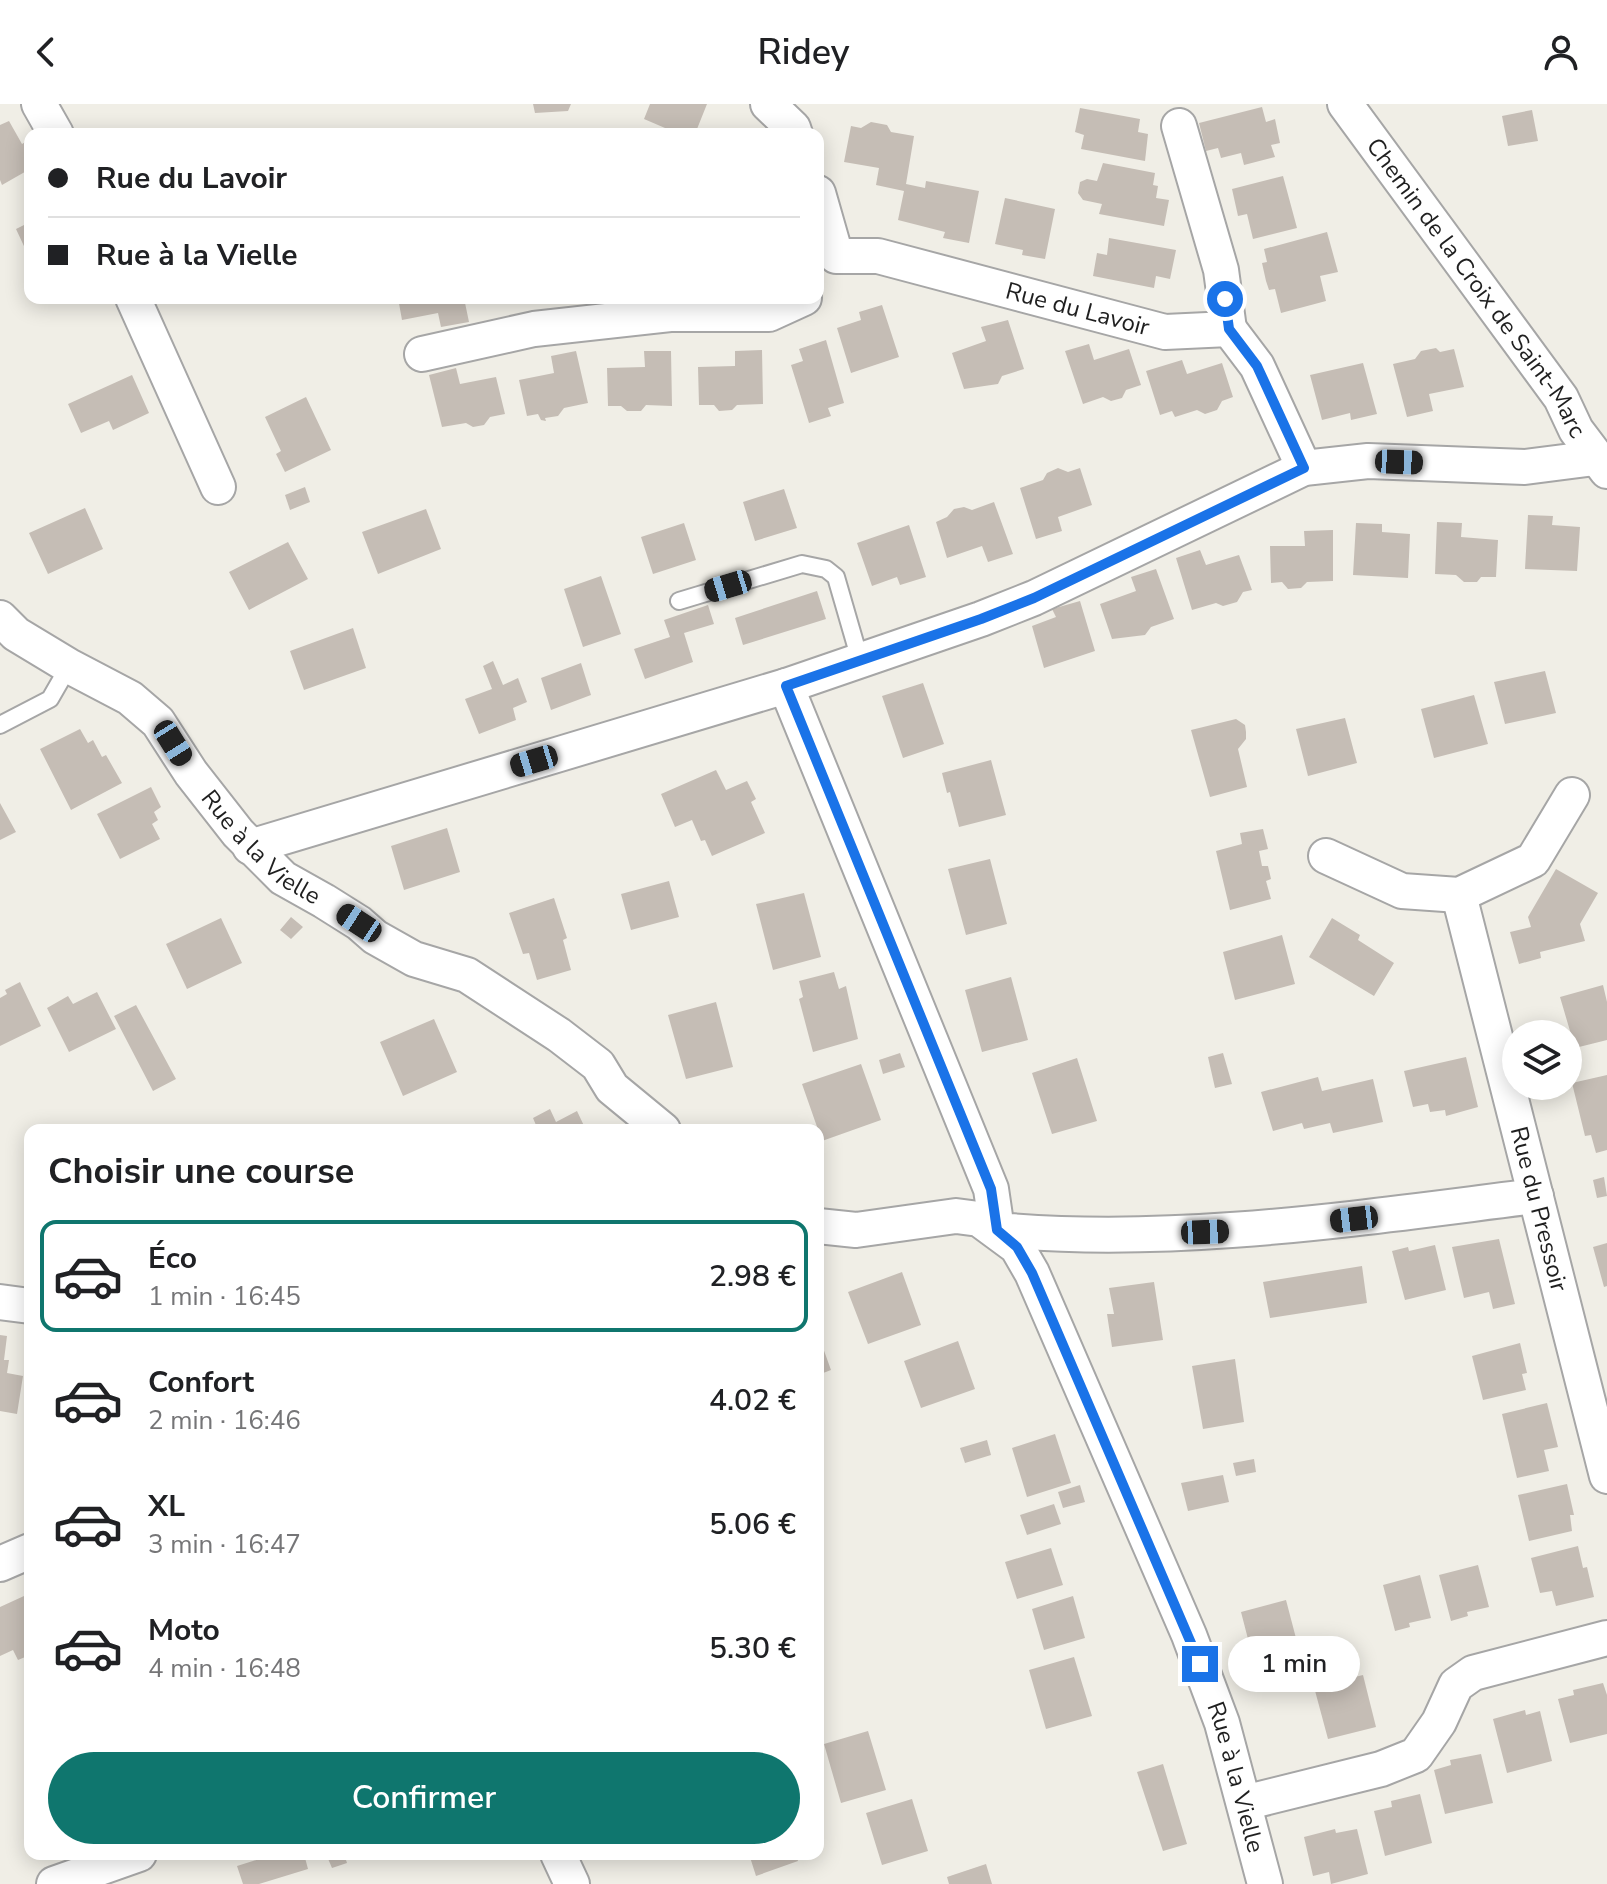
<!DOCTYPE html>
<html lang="fr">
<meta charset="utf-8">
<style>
:root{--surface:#fff;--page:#f6f6f6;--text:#202124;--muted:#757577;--line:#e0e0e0;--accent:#0f766e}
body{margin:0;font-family:"Nunito Sans",sans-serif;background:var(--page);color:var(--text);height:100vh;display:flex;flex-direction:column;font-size:30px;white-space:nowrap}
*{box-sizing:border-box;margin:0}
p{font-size:26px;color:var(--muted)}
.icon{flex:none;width:44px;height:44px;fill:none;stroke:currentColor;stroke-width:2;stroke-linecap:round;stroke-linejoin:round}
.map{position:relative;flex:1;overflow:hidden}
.drawer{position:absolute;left:24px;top:1020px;width:800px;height:736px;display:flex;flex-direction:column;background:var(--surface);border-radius:16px;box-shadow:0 4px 20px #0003}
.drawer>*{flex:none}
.guide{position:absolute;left:24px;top:24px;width:800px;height:176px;border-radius:16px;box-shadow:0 4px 20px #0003;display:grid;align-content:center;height:176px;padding:0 24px;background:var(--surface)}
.controls{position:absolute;left:1502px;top:916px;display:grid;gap:16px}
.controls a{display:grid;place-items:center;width:80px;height:80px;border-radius:50%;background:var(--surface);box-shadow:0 4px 20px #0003;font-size:40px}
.end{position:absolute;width:36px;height:36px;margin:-18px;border:10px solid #1a73e8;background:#fff;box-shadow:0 0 0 4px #fff}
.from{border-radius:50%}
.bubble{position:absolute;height:56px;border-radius:28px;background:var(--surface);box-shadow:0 4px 20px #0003;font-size:26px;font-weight:600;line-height:56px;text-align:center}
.car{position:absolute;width:24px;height:48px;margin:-24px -12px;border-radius:10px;box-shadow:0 0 6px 2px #0007;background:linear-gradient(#222 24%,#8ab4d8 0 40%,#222 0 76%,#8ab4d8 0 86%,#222 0)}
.guide b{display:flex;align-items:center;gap:28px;height:76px;font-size:30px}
.guide b+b{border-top:2px solid var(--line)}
.guide i{width:20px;height:20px;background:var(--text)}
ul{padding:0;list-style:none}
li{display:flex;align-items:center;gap:24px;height:112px;margin:0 16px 12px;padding:0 8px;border:4px solid transparent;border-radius:16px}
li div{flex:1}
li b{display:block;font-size:30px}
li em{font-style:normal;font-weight:600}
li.current{border-color:var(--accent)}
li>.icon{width:72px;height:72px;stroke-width:1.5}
h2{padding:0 24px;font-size:36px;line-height:96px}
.cta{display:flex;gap:16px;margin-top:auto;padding:16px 24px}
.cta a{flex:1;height:92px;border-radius:48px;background:var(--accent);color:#fff;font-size:32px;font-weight:600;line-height:92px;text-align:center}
header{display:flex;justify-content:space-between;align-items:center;height:104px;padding:0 24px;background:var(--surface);font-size:36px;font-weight:600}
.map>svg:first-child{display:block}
</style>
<header><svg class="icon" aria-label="back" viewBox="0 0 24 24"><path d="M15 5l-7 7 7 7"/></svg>Ridey<svg class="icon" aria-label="person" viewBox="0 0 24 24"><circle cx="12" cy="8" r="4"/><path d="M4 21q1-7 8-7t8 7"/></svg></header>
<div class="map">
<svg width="1607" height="1780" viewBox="0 0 1607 1780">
<rect width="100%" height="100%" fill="#f0eee6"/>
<!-- building -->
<path fill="#c5bdb5" d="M533 0H571L568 7 535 9Z
M650 0H707L695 30H679L644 15Z
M1262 3 1266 18 1275 15 1280 39 1271 41 1275 53 1244 61 1241 49 1221 54 1218 44 1206 47 1199 19Z
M1080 4 1140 15 1138 28 1148 30 1145 57 1081 45 1084 31 1075 28Z
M1532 6 1538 37 1508 42 1502 12Z
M9 17 22 40 30 35V50L28 51 30 65 2 81 0 76V21Z
M871 18 887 21 891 28 914 32 906 80 925 84 926 77 979 87 969 139 943 134 945 128 898 116 904 87 876 81 879 64 844 58 851 22 861 24Z
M1103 59 1155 69 1153 81 1158 82 1156 94 1169 96 1164 122 1099 110 1102 100 1083 96 1078 89 1080 78 1087 75 1097 77Z
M1283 72 1297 124 1253 135 1247 110 1238 112 1232 85Z
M1005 94 1055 105 1045 155 1022 151 1023 146 995 140Z
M30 118V155L16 125Z
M1327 128 1338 168 1320 172 1326 197 1281 209 1275 185 1269 186 1266 177 1262 159 1267 158 1264 145Z
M1109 134 1176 146 1170 175 1156 172 1154 184 1093 172 1097 149 1107 151Z
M398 194H464L469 218 441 223 438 209 402 216Z
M882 201 899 253 851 269 837 224 861 216 859 208Z
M1008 216 1024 265 1002 272 998 280 964 285 952 249 986 237 981 223Z
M826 236 844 299 828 304 831 312 809 319 791 261 803 257 799 245Z
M1089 240 1094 256 1129 245 1141 281 1126 286 1122 294 1111 297 1103 293 1083 300 1065 247Z
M1436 244 1440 248 1454 245 1464 283 1429 290 1433 307 1407 313 1393 260 1415 255 1421 247Z
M762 246 763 300 737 301 732 306 719 307 714 301H699L698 263 735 262V247Z
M576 247 588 299 564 304 558 312 545 314 546 317 541 316 538 310 527 312 519 276 554 269 551 252Z
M644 247H671L672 302 646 301 641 307H627L621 302H608L607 264 645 263Z
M1182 256 1187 270 1222 259 1233 293 1222 297 1217 306 1205 310 1197 306 1175 313 1172 307 1160 311 1146 267Z
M1363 259 1377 310 1351 316 1350 309 1322 316 1310 271Z
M456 264 460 280 496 273 505 310 490 313 484 321 473 323 466 319 442 323 429 271Z
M132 271 149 309 113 326 109 317 81 329 68 300Z
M306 293 331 346 285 368 276 350 281 347 265 313Z
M1058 364 1068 368 1080 364 1092 401 1058 413 1062 427 1036 435 1020 384 1043 376 1047 369Z
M305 383 310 398 290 406 285 391Z
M784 385 797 424 755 437 743 398Z
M994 398 1013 450 988 458 982 442 947 454 936 418 947 413 954 405 964 403 972 406Z
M85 404 103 445 48 470 29 429Z
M426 405 441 445 378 470 362 428Z
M1528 411 1553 412 1552 421 1580 423 1577 467 1525 465Z
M1437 418 1462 419 1461 433 1498 436 1496 473H1481L1477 478H1464L1456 471 1435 470Z
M684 419 696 456 653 470 641 433Z
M1356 419 1382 420V428L1410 430 1408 474 1353 471Z
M909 421 926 473 900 481 897 473 872 482 857 439Z
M1333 426V477L1307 478 1301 484 1288 485 1282 478 1271 479 1270 442H1305L1304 427Z
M288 438 308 475 249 506 229 468Z
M1200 446 1206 461 1239 451 1252 486 1243 488 1237 498 1223 502 1216 499 1192 506 1176 454Z
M1156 465 1174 515 1151 523 1145 531 1112 535 1100 500 1136 487 1131 473Z
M601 472 621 530 583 543 564 485Z
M817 487 826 515 743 541 735 514Z
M1080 497 1095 547 1044 564 1032 522 1056 513 1052 505Z
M708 501 714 520 684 529 693 558 645 575 634 545 670 533 664 516Z
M353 524 366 564 304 586 290 547Z
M493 557 503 581 518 574 527 598 513 604 516 616 479 630 465 595 492 585 483 562Z
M581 559 591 591 551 606 541 574Z
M1545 567 1556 609 1505 620 1494 578Z
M923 579 944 640 903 654 882 592Z
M1474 591 1488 640 1434 654 1421 605Z
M1345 614 1357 659 1308 672 1296 625Z
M1236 615 1245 621 1246 628V635L1238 645 1247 683 1210 693 1191 626Z
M80 625 88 639 93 636 102 653 106 651 122 679 71 706 40 645Z
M991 656 1006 711 959 723 950 688 947 689 942 669Z
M716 666 726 686 747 677 756 695 751 698 765 729 712 752 705 736 701 737 692 716 675 723 661 690Z
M151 683 161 703 154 708 158 716 152 720 160 735 120 755 97 710Z
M0 699 16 728 0 736Z
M447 724 460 768 404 786 391 742Z
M1263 725 1268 745 1259 747 1262 762H1268L1271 775 1266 777 1271 795 1230 806 1216 747 1242 740 1240 729Z
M990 755 1007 820 966 831 948 765Z
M1556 765 1598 789 1580 820 1585 837 1540 848 1541 854 1519 860 1510 828 1531 823 1528 813Z
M669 777 679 813 631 826 621 790Z
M804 789 821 853 773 866 756 800Z
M554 794 567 834 563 836 571 866 537 876 529 849 523 850 509 809Z
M291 813 303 823 291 835 280 826Z
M221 814 242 859 187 885 166 840Z
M1332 814 1360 831 1358 836 1394 859 1374 892 1309 853Z
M1282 831 1295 880 1235 896 1223 848Z
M834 868 839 885 846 882 858 935 813 948 799 895 803 893 799 877Z
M1011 873 1028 936 982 948 965 886Z
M20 878 41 922 0 942V894L7 890 5 886Z
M1603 881 1607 898V936L1575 944 1560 893Z
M97 888 116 925 69 948 47 904 68 892 73 900Z
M716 898 733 963 686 975 668 911Z
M136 901 176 975 153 987 114 912Z
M434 915 457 968 403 992 380 938Z
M900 949 905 963 883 970 879 956Z
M1223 949 1232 980 1215 984 1208 953Z
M1466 953 1478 1003 1446 1012 1445 1006 1430 1008 1428 1000 1413 1003 1404 967Z
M1077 954 1097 1017 1052 1030 1032 969Z
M861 960 881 1016 822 1037 802 980Z
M1607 971V1046L1596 1049 1591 1031 1585 1032 1572 979Z
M1318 973 1322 987 1373 975 1383 1018 1333 1029 1330 1019 1304 1025 1302 1019 1273 1027 1261 988Z
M550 1005 556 1018 577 1007 586 1026H538L533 1014Z
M1604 1073 1607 1092 1597 1094 1593 1076Z
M1499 1135 1515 1200 1493 1205 1489 1188 1464 1194 1452 1143Z
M1607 1139V1182L1604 1183 1593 1143Z
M1435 1141 1446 1186 1405 1196 1392 1147 1408 1143 1409 1147Z
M1362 1162 1367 1199 1270 1214 1263 1178Z
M902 1168 921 1221 868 1240 848 1188Z
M1154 1178 1163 1236 1112 1243 1107 1210H1114L1109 1184Z
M818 1230 831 1266 818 1271Z
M0 1231 7 1232 4 1256H9L7 1269 23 1272 17 1310 0 1307Z
M958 1237 975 1285 921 1304 904 1257Z
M1520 1239 1527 1269 1522 1270 1526 1286 1483 1296 1472 1252Z
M1235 1255 1244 1318 1203 1325 1192 1262Z
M1547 1299 1558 1343 1544 1346 1549 1367 1517 1374 1502 1310Z
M1055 1330 1071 1379 1027 1393 1012 1344Z
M987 1336 991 1351 965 1359 960 1344Z
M1254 1355 1256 1368 1236 1372 1233 1359Z
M1223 1371 1229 1398 1188 1407 1181 1379Z
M1567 1380 1574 1411H1570L1572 1427 1529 1437 1518 1391Z
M1080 1381 1085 1398 1063 1404 1058 1388Z
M1054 1400 1061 1420 1027 1431 1020 1411Z
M1578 1442 1583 1464 1587 1463 1594 1493 1556 1502 1552 1487 1540 1489 1531 1454Z
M1051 1444 1063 1481 1017 1495 1005 1458Z
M1478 1461 1489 1503 1467 1508 1468 1512 1451 1517 1439 1471Z
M1420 1471 1431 1514 1409 1519 1410 1523 1395 1527 1383 1481Z
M24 1492 27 1498 30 1496V1551L18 1556 13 1546 0 1552V1503Z
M1073 1492 1085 1534 1044 1546 1032 1505Z
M1286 1496 1297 1538 1286 1541 1294 1575 1256 1585 1244 1537 1248 1535 1241 1508Z
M1074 1553 1092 1612 1046 1625 1029 1566Z
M1363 1571 1376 1623 1328 1635 1314 1583Z
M1603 1579 1607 1591V1630L1570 1639 1558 1595 1574 1591 1573 1586Z
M1525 1606 1526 1611 1540 1607 1552 1657 1507 1669 1493 1615Z
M868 1627 886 1686 841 1699 824 1640Z
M1481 1650 1493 1699 1445 1710 1434 1666 1451 1661 1450 1656Z
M1163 1660 1187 1740 1163 1747 1137 1668Z
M1420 1690 1432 1739 1385 1752 1374 1707 1392 1703 1391 1697Z
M912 1695 928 1747 882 1761 866 1709Z
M1335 1725 1336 1729 1357 1725 1368 1770 1331 1780 1329 1768 1313 1772 1304 1733Z
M275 1750H304L308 1765 259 1780H243L237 1762Z
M326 1750H344L347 1759 332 1764Z
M749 1750H796L798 1757 756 1772Z
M986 1760 992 1780H949L947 1773Z"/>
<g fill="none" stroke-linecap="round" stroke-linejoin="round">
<defs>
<path id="lane" d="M679 497 802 460 826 465 836 473 860 556
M0 621 50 595 69 562"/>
<g id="street">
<path d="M39 0 56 30"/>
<path d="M768 0 793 24 795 30"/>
<path id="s1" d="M1345 0 1561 294 1576 326 1607 367"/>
<path d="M1179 22 1221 166 1229 225"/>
<path id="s2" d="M818 89 836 152H878L1165 228 1229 225 1257 262 1304 364"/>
<path d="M133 194 218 383"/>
<path d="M422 250 534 225 670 210H769L804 194"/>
<path id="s3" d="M0 514 16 530 69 562 130 594 158 618 191 669 238 729 283 774 324 797 359 819 375 833 414 855 467 871 559 931 598 961 612 984 663 1026"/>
<path d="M786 582 991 1085 997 1126C1178 1142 1357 1114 1536 1092"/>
<path d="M250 743 786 582 981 515 1034 494 1304 364 1368 357 1525 363 1595 354"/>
<path d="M1326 752 1402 787 1459 791 1533 756 1572 691"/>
<path id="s4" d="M1459 791 1607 1372"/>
<path id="s5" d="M818 1122 856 1126 956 1112 979 1115 1017 1143 1032 1169 1189 1531 1222 1619 1265 1780"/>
<path d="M0 1198 30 1202"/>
<path d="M0 1460 30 1447"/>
<path d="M1244 1699 1381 1665 1416 1651 1439 1618 1456 1581 1473 1569 1607 1534"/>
<path d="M558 1750 572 1780"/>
<path d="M54 1780 139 1750"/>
</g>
</defs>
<!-- lane casing -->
<use href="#lane" stroke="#a6a6a6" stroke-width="20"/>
<!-- street casing -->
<use href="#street" stroke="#a6a6a6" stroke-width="38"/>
<!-- lane -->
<use href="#lane" stroke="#fff" stroke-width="16"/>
<!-- street -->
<use href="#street" stroke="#fff" stroke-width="34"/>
</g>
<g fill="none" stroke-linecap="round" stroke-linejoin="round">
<!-- route -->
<path stroke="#1a73e8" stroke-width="10" d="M1200 1560 1032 1169 1017 1143 997 1126 991 1085 786 582 981 515 1034 494 1304 364 1257 262 1229 225 1225 195"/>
</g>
<g text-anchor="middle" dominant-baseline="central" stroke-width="8" stroke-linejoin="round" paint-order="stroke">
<!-- street labels -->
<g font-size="24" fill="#1f1f1f" stroke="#fff">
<text stroke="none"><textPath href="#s1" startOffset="226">Chemin de la Croix de Saint-Marc</textPath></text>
<text stroke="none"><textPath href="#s2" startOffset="314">Rue du Lavoir</textPath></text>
<text stroke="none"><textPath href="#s3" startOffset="354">Rue à la Vielle</textPath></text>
<text stroke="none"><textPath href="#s4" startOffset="324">Rue du Pressoir</textPath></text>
<text stroke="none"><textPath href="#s5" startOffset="784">Rue à la Vielle</textPath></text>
</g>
</g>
</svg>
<div class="controls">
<a><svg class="icon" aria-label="layers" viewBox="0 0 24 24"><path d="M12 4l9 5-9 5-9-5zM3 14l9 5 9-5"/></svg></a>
</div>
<i class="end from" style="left:1225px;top:195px"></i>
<i class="end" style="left:1200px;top:1560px"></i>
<div class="bubble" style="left:1228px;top:1532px;width:132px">1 min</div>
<i class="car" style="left:1399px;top:358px;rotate:92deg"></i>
<i class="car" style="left:728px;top:482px;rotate:253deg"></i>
<i class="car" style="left:173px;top:639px;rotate:148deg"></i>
<i class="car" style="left:534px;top:657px;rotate:253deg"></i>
<i class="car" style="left:359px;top:819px;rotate:303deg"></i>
<i class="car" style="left:1354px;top:1115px;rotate:263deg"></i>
<i class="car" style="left:1205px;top:1128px;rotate:88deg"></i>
<div class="guide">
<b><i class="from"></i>Rue du Lavoir</b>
<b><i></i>Rue à la Vielle</b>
</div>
<section class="drawer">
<h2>Choisir une course</h2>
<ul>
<li class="current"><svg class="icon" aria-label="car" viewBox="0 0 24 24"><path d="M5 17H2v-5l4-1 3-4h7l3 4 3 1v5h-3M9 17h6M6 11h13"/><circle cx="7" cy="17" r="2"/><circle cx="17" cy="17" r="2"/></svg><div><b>Éco</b><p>1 min · 16:45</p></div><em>2.98 €</em></li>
<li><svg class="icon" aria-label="car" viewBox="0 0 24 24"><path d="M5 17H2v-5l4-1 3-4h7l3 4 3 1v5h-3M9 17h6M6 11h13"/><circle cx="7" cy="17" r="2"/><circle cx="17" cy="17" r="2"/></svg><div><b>Confort</b><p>2 min · 16:46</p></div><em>4.02 €</em></li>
<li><svg class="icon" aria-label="car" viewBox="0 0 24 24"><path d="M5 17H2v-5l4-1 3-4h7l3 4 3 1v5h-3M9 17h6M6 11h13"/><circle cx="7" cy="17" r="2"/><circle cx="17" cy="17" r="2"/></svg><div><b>XL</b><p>3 min · 16:47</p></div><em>5.06 €</em></li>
<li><svg class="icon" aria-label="car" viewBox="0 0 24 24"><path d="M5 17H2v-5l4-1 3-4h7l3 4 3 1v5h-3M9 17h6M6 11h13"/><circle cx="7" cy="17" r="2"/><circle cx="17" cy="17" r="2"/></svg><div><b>Moto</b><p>4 min · 16:48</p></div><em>5.30 €</em></li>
</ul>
<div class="cta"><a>Confirmer</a></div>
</section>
</div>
